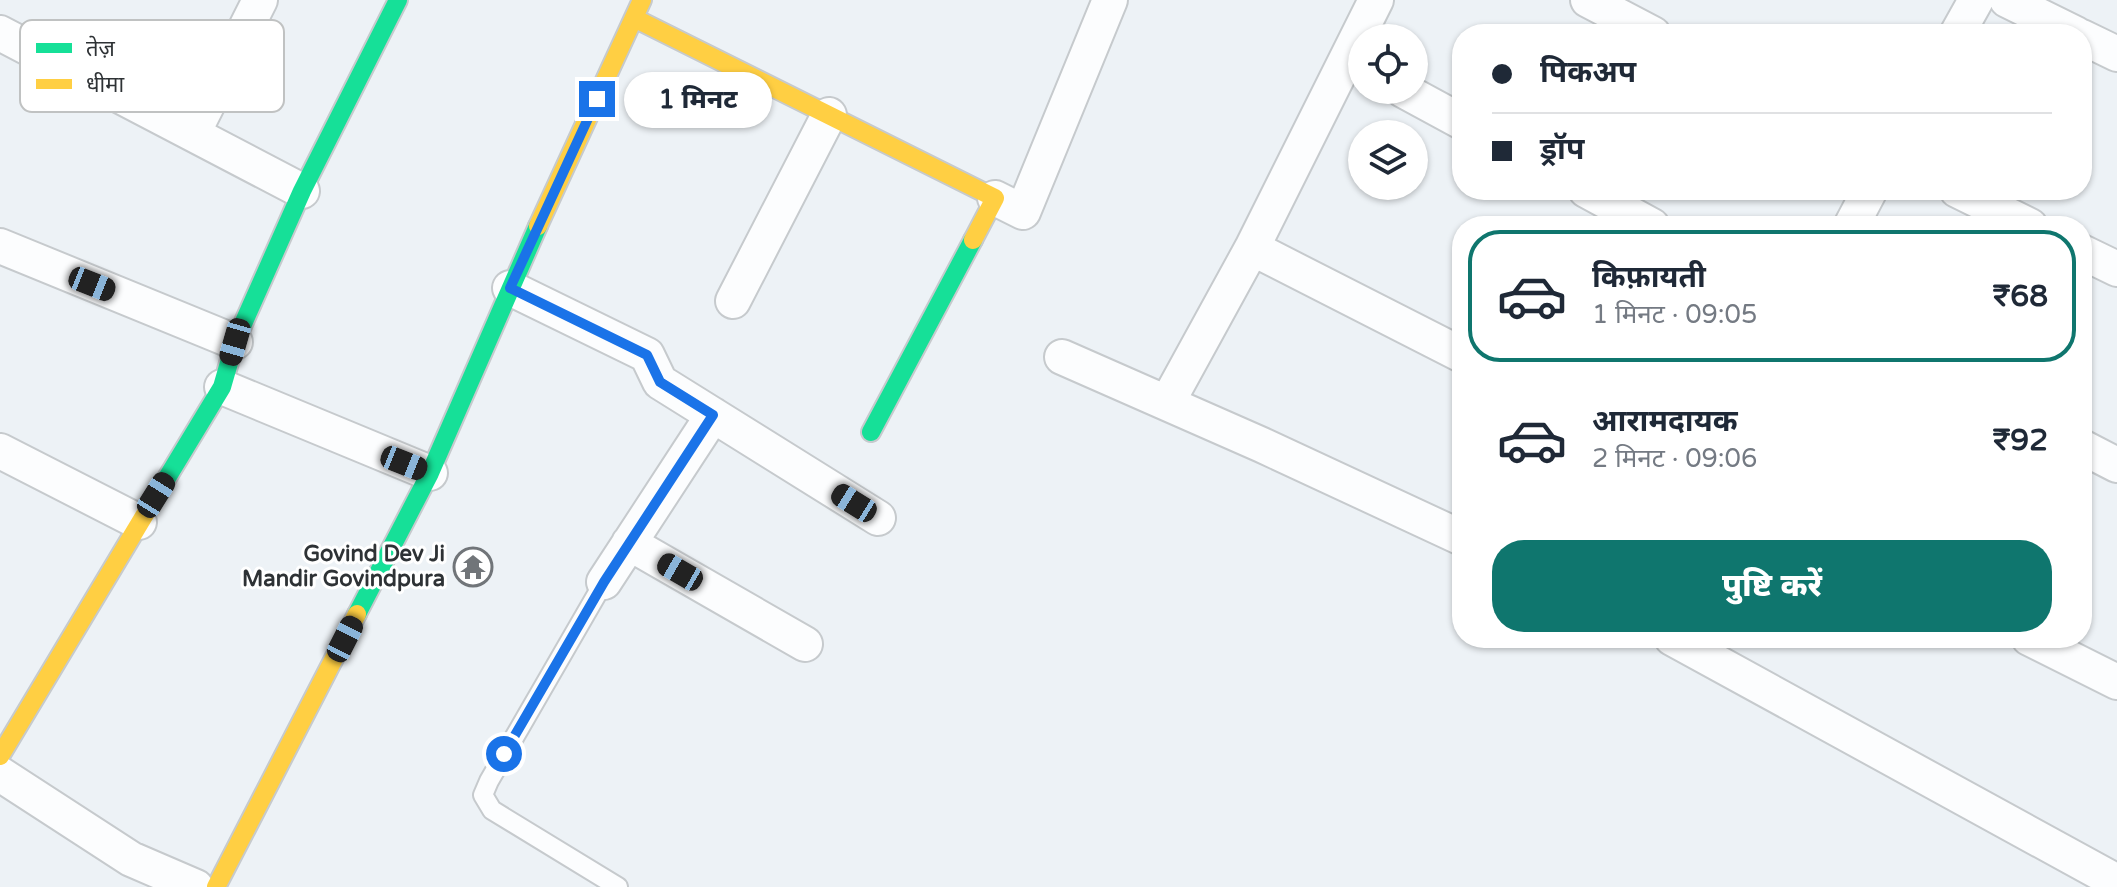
<!DOCTYPE html>
<html lang="hi">
<meta charset="utf-8">
<style>
:root{--surface:#fff;--page:#f6f6f7;--text:#1f2937;--muted:#747a83;--line:#e0e1e3;--accent:#0f766e}
body{margin:0;font-family:"Varela Round","Noto Sans Devanagari",sans-serif;background:var(--page);color:var(--text);height:100vh;display:flex;flex-direction:column;font-size:30px;white-space:nowrap}
*{box-sizing:border-box;margin:0}
p{font-size:26px;color:var(--muted)}
.icon{flex:none;width:44px;height:44px;fill:none;stroke:currentColor;stroke-width:2;stroke-linecap:round;stroke-linejoin:round}
.map{position:relative;flex:1;overflow:hidden}
.panel{position:absolute;left:1452px;top:216px;width:640px;height:432px;display:flex;flex-direction:column;background:var(--surface);border-radius:32px;box-shadow:0 2px 6px #0004}
.panel>*{flex:none}
.banner{position:absolute;left:1452px;top:24px;width:640px;height:176px;border-radius:32px;box-shadow:0 2px 6px #0004;display:grid;align-content:center;height:176px;padding:0 40px;background:var(--surface)}
.buttons{position:absolute;left:1348px;top:24px;display:grid;gap:16px}
.buttons a{display:grid;place-items:center;width:80px;height:80px;border-radius:50%;background:var(--surface);box-shadow:0 2px 6px #0004;font-size:40px}
.end{position:absolute;width:36px;height:36px;margin:-18px;border:10px solid #1a73e8;background:#fff;box-shadow:0 0 0 4px #fff}
.from{border-radius:50%}
.bubble{position:absolute;height:56px;border-radius:28px;background:var(--surface);box-shadow:0 2px 6px #0004;font-size:26px;font-weight:800;line-height:56px;text-align:center}
.car{position:absolute;width:24px;height:48px;margin:-24px -12px;border-radius:10px;box-shadow:0 0 6px 2px #0007;background:linear-gradient(#222 24%,#8ab4d8 0 40%,#222 0 76%,#8ab4d8 0 86%,#222 0)}
.banner b{display:flex;align-items:center;gap:28px;height:76px;font-size:30px}
.banner b+b{border-top:2px solid var(--line)}
.banner i{width:20px;height:20px;background:var(--text)}
ul{padding:14px 0 0;list-style:none}
li{display:flex;align-items:center;gap:24px;height:132px;margin:0 16px 12px;padding:0 24px;border:4px solid transparent;border-radius:32px}
li div{flex:1}
li b{display:block;font-size:30px}
li em{font-style:normal;font-weight:800}
li.on{border-color:var(--accent)}
li>.icon{width:72px;height:72px;stroke-width:1.5}
.cta{display:flex;gap:16px;margin-top:auto;padding:16px 40px}
.cta a{flex:1;height:92px;border-radius:32px;background:var(--accent);color:#fff;font-size:32px;font-weight:800;line-height:92px;text-align:center}
.map>svg:first-child{display:block}
</style>
<div class="map">
<svg width="2117" height="887" viewBox="0 0 2117 887">
<rect width="100%" height="100%" fill="#edf2f6"/>
<g fill="none" stroke-linecap="round" stroke-linejoin="round">
<defs>
<path id="lane" d="M604 582 489 781 483 795 492 810 618 887"/>
<path id="street" d="M1376 0 1252 248 1462 355
M1588 0 1653 34
M2007 0 2076 34
M0 33 302 191
M1957 34 1976 0
M2082 37 2117 54
M1403 90 1462 122
M193 133 260 0
M1586 190 1652 226
M1957 190 2030 226
M995 198 1023 212 1110 0
M1851 226 1870 190
M0 246 235 342
M2082 252 2117 269
M510 288 647 355 660 382 878 518
M733 301 829 115
M1062 357 1262 445 1462 538
M222 387 430 473
M1167 403 1252 248
M2082 447 2117 465
M0 451 139 522
M629 543 805 644
M604 582 713 415
M1672 638 2117 882
M2029 638 2117 682
M0 774 131 859 196 887"/>
<path id="fast" d="M871 432 973 240
M156 496 222 387 235 342 302 191 398 0
M357 614 430 473 538 226"/>
<path id="slow" d="M634 18 995 198 973 240
M538 226 642 0
M0 756 156 496
M216 887 357 614"/>
</defs>
<!-- lane casing -->
<use href="#lane" stroke="#c6cacd" stroke-width="22"/>
<!-- street casing -->
<use href="#street" stroke="#c6cacd" stroke-width="38"/>
<!-- fast casing -->
<use href="#fast" stroke="#c6cacd" stroke-width="22"/>
<!-- slow casing -->
<use href="#slow" stroke="#c6cacd" stroke-width="22"/>
<!-- lane -->
<use href="#lane" stroke="#fcfdfe" stroke-width="18"/>
<!-- street -->
<use href="#street" stroke="#fcfdfe" stroke-width="34"/>
<!-- fast -->
<use href="#fast" stroke="#16e098" stroke-width="18"/>
<!-- slow -->
<use href="#slow" stroke="#ffcf43" stroke-width="18"/>
</g>
<g fill="none" stroke-linecap="round" stroke-linejoin="round">
<!-- route -->
<path stroke="#1a73e8" stroke-width="10" d="M504 754 604 582 713 415 660 382 647 355 510 288 597 99"/>
</g>
<!-- icons -->
<defs>
<symbol id="temple-ring" viewBox="-11 -11 22 22"><circle r="9.5" fill="#fff" stroke="#717579" stroke-width="1.5"/><path d="M0-6L5-2H3V0L6.5 2.5H4V6H1.5V3h-3V6H-4V2.5H-6.5L-3 0V-2H-5Z" fill="#717579"/></symbol>
</defs>
<g fill-rule="evenodd">
<use href="#temple-ring" x="451" y="545" width="44" height="44"/>
</g>
<g text-anchor="middle" dominant-baseline="central" stroke-width="6" stroke-linejoin="round" paint-order="stroke">
<!-- poi labels -->
<g font-size="22" font-weight="bold" fill="#2e3235" stroke="#fff" text-anchor="end">
<text x="445" y="554">Govind Dev Ji<tspan x="445" dy="25">Mandir Govindpura</tspan></text>
</g>
</g>
<!-- legend -->
<rect x="20" y="20" width="264" height="92" rx="12" fill="#fff" stroke="#c0c2c2" stroke-width="2"/>
<rect x="36" y="43" width="36" height="10" fill="#16e098"/>
<rect x="36" y="79" width="36" height="10" fill="#ffcf43"/>
<g font-size="22" fill="#2e3235">
<text x="86" y="56">तेज़</text>
<text x="86" y="92">धीमा</text>
</g>
</svg>
<div class="buttons">
<a><svg class="icon" aria-label="locate" viewBox="0 0 24 24"><circle cx="12" cy="12" r="6"/><path d="M12 2v4M12 18v4M2 12h4M18 12h4"/></svg></a>
<a><svg class="icon" aria-label="layers" viewBox="0 0 24 24"><path d="M12 4l9 5-9 5-9-5zM3 14l9 5 9-5"/></svg></a>
</div>
<i class="end from" style="left:504px;top:754px"></i>
<i class="end" style="left:597px;top:99px"></i>
<div class="bubble" style="left:624px;top:72px;width:148px">1 मिनट</div>
<i class="car" style="left:92px;top:284px;rotate:112deg"></i>
<i class="car" style="left:235px;top:342px;rotate:196deg"></i>
<i class="car" style="left:404px;top:463px;rotate:112deg"></i>
<i class="car" style="left:156px;top:495px;rotate:32deg"></i>
<i class="car" style="left:854px;top:503px;rotate:302deg"></i>
<i class="car" style="left:680px;top:572px;rotate:300deg"></i>
<i class="car" style="left:345px;top:639px;rotate:27deg"></i>
<div class="banner">
<b><i class="from"></i>पिकअप</b>
<b><i></i>ड्रॉप</b>
</div>
<section class="panel">
<ul>
<li class="on"><svg class="icon" aria-label="car" viewBox="0 0 24 24"><path d="M5 17H2v-5l4-1 3-4h7l3 4 3 1v5h-3M9 17h6M6 11h13"/><circle cx="7" cy="17" r="2"/><circle cx="17" cy="17" r="2"/></svg><div><b>किफ़ायती</b><p>1 मिनट · 09:05</p></div><em>₹68</em></li>
<li><svg class="icon" aria-label="car" viewBox="0 0 24 24"><path d="M5 17H2v-5l4-1 3-4h7l3 4 3 1v5h-3M9 17h6M6 11h13"/><circle cx="7" cy="17" r="2"/><circle cx="17" cy="17" r="2"/></svg><div><b>आरामदायक</b><p>2 मिनट · 09:06</p></div><em>₹92</em></li>
</ul>
<div class="cta"><a>पुष्टि करें</a></div>
</section>
</div>
